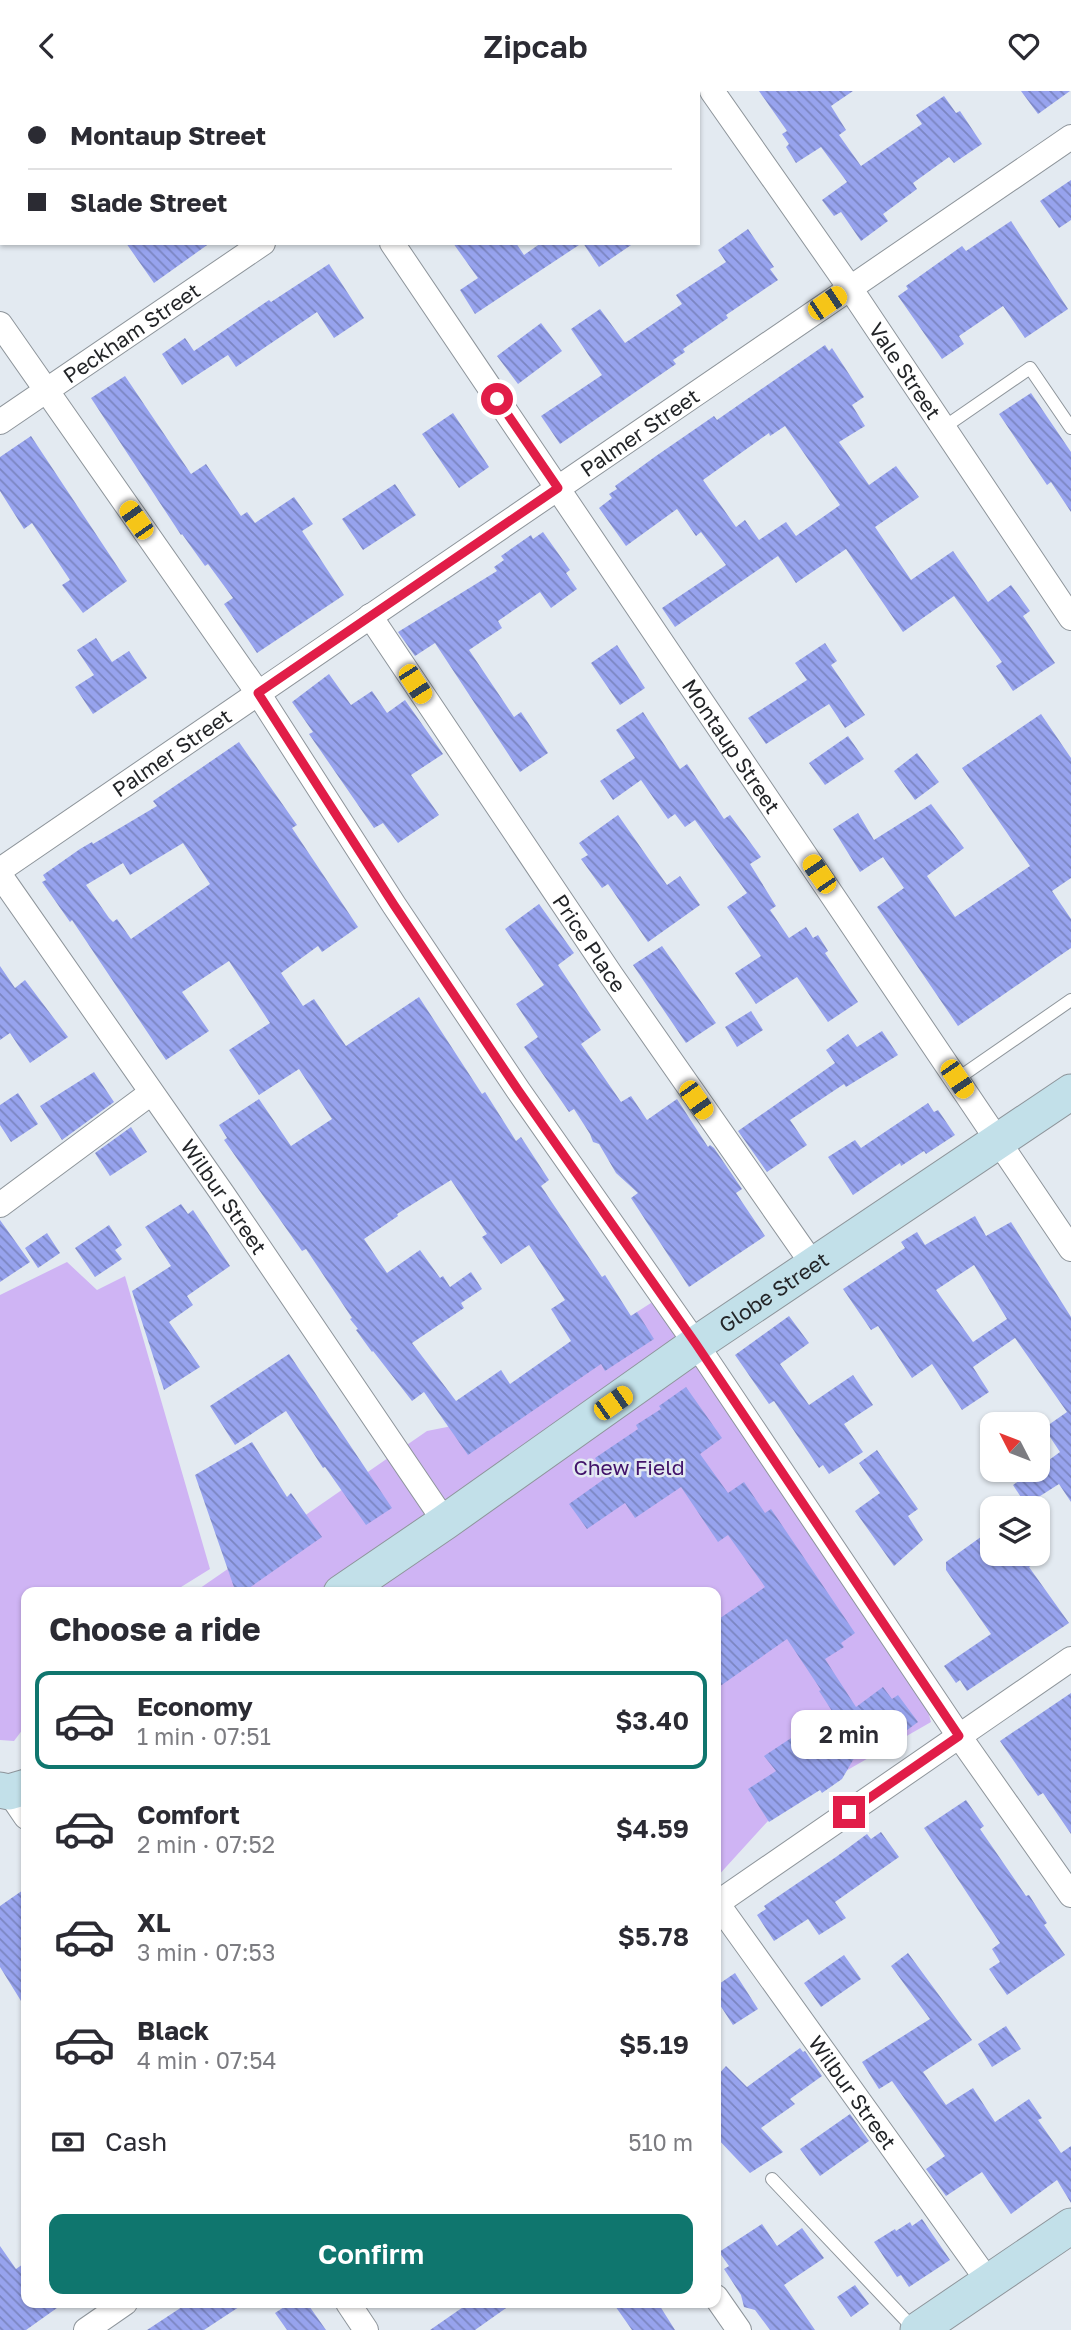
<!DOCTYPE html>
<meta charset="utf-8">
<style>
:root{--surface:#fff;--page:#f7f7f7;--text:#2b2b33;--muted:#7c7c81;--line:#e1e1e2;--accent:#0f766e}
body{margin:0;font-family:"Golos Text",sans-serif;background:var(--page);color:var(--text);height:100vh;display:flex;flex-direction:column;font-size:26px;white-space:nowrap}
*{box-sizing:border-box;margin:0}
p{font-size:23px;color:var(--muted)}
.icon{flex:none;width:38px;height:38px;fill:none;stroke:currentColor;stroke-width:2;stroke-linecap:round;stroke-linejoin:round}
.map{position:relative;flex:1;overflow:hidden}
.side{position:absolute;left:21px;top:1496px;width:700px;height:721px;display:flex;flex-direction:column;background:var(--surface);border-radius:14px;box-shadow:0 2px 5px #0004}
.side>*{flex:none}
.hud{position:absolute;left:0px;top:0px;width:700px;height:154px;box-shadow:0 2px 5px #0004;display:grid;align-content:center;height:154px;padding:0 28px;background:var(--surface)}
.needle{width:46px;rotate:312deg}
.tools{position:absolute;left:980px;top:1321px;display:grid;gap:14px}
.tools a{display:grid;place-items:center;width:70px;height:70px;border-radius:14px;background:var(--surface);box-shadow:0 2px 5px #0004;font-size:35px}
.end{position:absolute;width:32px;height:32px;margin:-16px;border:9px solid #e11d48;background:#fff;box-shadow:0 0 0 4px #fff}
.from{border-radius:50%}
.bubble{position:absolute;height:49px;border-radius:14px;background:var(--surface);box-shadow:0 2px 5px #0004;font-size:23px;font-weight:600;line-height:49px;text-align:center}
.car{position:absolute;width:21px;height:42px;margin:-21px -10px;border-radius:9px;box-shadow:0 0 5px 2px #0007;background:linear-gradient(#f5c518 24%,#345 0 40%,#f5c518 0 76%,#345 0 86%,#f5c518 0)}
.hud b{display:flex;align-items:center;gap:24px;height:66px;font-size:26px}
.hud b+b{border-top:2px solid var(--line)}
.hud i{width:18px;height:18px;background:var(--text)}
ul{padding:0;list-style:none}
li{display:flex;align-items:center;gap:21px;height:98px;margin:0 14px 10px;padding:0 14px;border:4px solid transparent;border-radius:14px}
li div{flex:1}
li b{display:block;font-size:26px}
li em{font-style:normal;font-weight:600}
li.current{border-color:var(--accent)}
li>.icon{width:63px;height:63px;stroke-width:1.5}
h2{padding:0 28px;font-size:32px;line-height:84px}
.pay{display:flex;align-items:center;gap:18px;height:77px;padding:0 28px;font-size:26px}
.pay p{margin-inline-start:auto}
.action{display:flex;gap:14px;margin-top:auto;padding:14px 28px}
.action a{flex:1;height:80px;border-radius:14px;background:var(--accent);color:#fff;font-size:28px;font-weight:600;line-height:80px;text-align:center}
header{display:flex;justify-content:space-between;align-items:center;height:91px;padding:0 28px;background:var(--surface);font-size:32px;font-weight:600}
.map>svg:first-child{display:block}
</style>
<header><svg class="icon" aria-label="back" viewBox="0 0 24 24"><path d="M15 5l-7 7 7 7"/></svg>Zipcab<svg class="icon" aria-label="heart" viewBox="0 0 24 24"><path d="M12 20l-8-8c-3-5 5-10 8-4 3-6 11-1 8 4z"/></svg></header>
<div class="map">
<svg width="1071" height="2239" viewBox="0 0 1071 2239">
<defs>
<pattern id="building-back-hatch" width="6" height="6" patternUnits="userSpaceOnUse" patternTransform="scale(1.75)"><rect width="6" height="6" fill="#97a3ee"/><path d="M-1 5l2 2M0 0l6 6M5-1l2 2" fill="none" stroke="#7b85c1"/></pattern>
</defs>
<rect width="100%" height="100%" fill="#e3eaf1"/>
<!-- park -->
<path fill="#cfb4f4" d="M67 1171 97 1199 125 1185 210 1478 173 1501 26 1502V1634L14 1650 0 1649V1204Z
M665 1203 917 1580 931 1631 778 1719 716 1787V1502H193L427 1340 462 1333Z"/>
<!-- building -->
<path fill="url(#building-back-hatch)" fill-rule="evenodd" d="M759 0H853L831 15 846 39 839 44 861 75 922 33 916 24 944 5 956 22 960 20 982 53 954 72 949 66 913 92 917 98 883 123 888 130 861 150 841 121 834 125 822 109 847 91 821 56 796 72 786 56 789 53 782 43 787 40Z
M1021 0H1070L1038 23Z
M1071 89V129L1059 137 1040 110Z
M1011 130 1068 218 1025 247 1003 215 959 245 964 253 942 268 898 205 908 198 906 195 962 155 966 160Z
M748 138 774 176 770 178 778 189 726 224 728 227 683 258 685 261 673 269 676 273 560 353 541 325 602 284 571 238 600 218 625 252 682 213 676 204 726 171 718 159Z
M126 152H210L154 192Z
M453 152H516L524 164 541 152H582L475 223 460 199 478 187Z
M583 152H634L599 176Z
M329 173 364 227 334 247 317 221 236 276 228 264 182 294 162 263 185 247 194 260 269 209 271 211Z
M541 232 562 260 518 293 497 265Z
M825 254 829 260 832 257 864 306 852 314 865 335 839 351 869 394 896 375 919 406 875 436 911 489 953 460 988 511 1011 494 1030 520 1023 525 1055 572 1013 600 996 575 1002 571 954 505 903 541 846 458 796 492 778 465 675 536 662 517 726 474 701 441 696 445 677 418 626 455 599 417 612 407 609 403 617 398 615 395 656 365 714 325 717 329ZM785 335 840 414 796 445 786 431 759 449 745 429 736 436 703 389 769 342 770 345Z
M125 285 191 383 206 373 241 425 247 421 255 432 294 406 313 433 302 440 344 504 257 562 224 513 233 507 208 473 205 475 182 443 181 444 91 307Z
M1031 302 1071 361V421L1051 391 1047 394 999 323Z
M453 322 489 376 459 397 422 343Z
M31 345 127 490 83 522 62 494 70 489 32 432 24 438 0 400V366Z
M395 393 416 424 363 459 342 428Z
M543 441 570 479 566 482 577 498 551 517 540 501 498 530 502 537 469 559 514 626 521 621 548 662 520 681 435 552 415 565 398 541 497 480 494 476 504 469 501 465 531 444 533 448Z
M96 547 112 571 129 560 147 587 93 623 75 596 94 584 77 559Z
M825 552 837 570 831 574 865 624 845 637 829 613 766 653 748 627 807 589 795 572Z
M617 554 645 597 620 614 591 572Z
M329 583 351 614 372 600 387 622 405 609 443 663 411 684 439 724 398 752 383 732 374 737 309 643 313 641 292 611Z
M643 621 680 678 687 673 724 728 730 724 761 766 750 773 776 815 770 819 789 847 806 836 813 847 818 844 828 860 825 862 858 911 828 931 797 886 756 913 735 882 761 865 727 816 747 802 695 729 685 736 675 723 668 728 641 689 613 709 600 690 635 667 616 639Z
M1041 623 1071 667V787L1052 800 1071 828V857L958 935 877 816 904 797 883 766 860 781 833 738 858 722 874 749 931 713 964 757 927 785 955 826 1030 775 962 677Z
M848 645 864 668 825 694 809 672Z
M239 651 297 734 292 737 358 836 322 861 318 855 281 882 303 915 314 908 346 955 419 906 482 1003 485 1001 516 1050 521 1046 549 1089 541 1095 602 1186 605 1184 631 1225 637 1221 654 1248 605 1280 601 1273 468 1364 424 1301 412 1310 373 1260 372 1261 356 1239 358 1238 350 1228 352 1227 306 1158 302 1160 224 1049 227 1047 219 1034 259 1008 291 1055 332 1028 299 978 259 1004 229 959 270 932 229 870 182 901 209 940 166 969 72 829 70 831 42 791 46 789 43 784 80 758 92 751 93 753 157 715 153 710ZM183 752 210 793 131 848 117 828 113 831 109 827 86 794 123 772 130 784ZM451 1089 487 1143 482 1146 501 1173 529 1154 565 1209 551 1218 571 1250 510 1293 501 1279 456 1310 412 1252 464 1217 461 1212 482 1198 471 1181 450 1196 443 1185 440 1187 420 1159 387 1182 364 1148 398 1125 397 1123Z
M917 662 939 691 915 709 894 680Z
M618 724 667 794 680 785 700 814 648 851 608 793 602 797 581 768 588 764 579 752Z
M539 813 574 862 558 874 601 939 581 953 621 1011 631 1005 647 1029 677 1008 708 1056 710 1054 714 1057 742 1098 736 1102 765 1145 689 1196 631 1107 638 1102 616 1082 599 1053 593 1051 590 1043 574 1018 569 1021 524 956 538 946 516 913 544 894 505 838Z
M662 855 716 932 686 952 633 874Z
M0 875 15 897 25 889 68 946 30 972 10 942 0 949Z
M751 920 763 939 737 956 725 936Z
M882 940 898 964 846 996 844 993 790 1029 807 1054 767 1081 738 1040 835 972 826 959 848 943 857 956Z
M94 981 114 1011 62 1049 40 1015Z
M18 1002 38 1033 11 1051 0 1034V1014Z
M928 1012 934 1021 938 1019 955 1044 926 1063 924 1060 901 1075 900 1072 853 1104 828 1066 855 1049 861 1057Z
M131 1036 147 1061 110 1085 95 1062Z
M181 1113 188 1123 193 1119 230 1175 187 1205 193 1214 169 1231 200 1276 164 1299 132 1200 171 1175 145 1136Z
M975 1125 986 1145 1011 1131 1071 1226V1411L1059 1393 1026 1414 1013 1394 1034 1379H1038V1377L1060 1361 1044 1337 1067 1321 1015 1247 973 1276 989 1301 962 1319 932 1273 912 1287 878 1235 871 1239 843 1198 905 1157 901 1151 917 1141 925 1154ZM974 1174 1007 1228 973 1251 936 1199Z
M0 1129 30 1171 0 1191Z
M109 1134 122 1154 115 1159 122 1168 95 1186 75 1157Z
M47 1142 60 1162 38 1177 25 1157Z
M789 1225 809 1252 780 1273 809 1314 853 1284 873 1314 844 1333 863 1361 829 1383 823 1374 819 1377 774 1310 769 1313 735 1264Z
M289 1263 392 1417 366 1434 325 1376 323 1377 286 1320 235 1354 210 1315Z
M686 1296 722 1347 700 1363 728 1402 744 1391 765 1422 771 1418 855 1542 841 1552 844 1556 825 1568 856 1616 883 1596 892 1608 898 1604 918 1631 868 1668 860 1657 842 1688 822 1702 820 1699 769 1731 748 1698 776 1680 764 1665 832 1620 819 1600 821 1599 787 1548 716 1598V1530L765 1496 728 1444 718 1451 681 1396 635 1427 625 1412 587 1438 569 1413 607 1386 595 1367 638 1338 636 1334 661 1318 659 1315Z
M252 1351 287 1406 291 1402 322 1446 242 1502H236L195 1384Z
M877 1359 918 1418 908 1425 923 1449 894 1475 855 1420 880 1402 859 1372Z
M992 1438V1463H1047L1029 1476 1069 1532 967 1600 960 1589 956 1592 944 1575 991 1543 946 1479V1471Z
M1071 1602V1743L1043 1702 1038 1705 1000 1650Z
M966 1709 984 1735 980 1738 1026 1805 1029 1804 1047 1832 1044 1834 1065 1864 1007 1904 989 1878 1000 1871 992 1858 1000 1852 924 1737Z
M881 1741 899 1766 835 1811 846 1827 819 1844 808 1828 774 1850 757 1824 766 1818 764 1815 836 1766 867 1743 871 1748Z
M26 1797V1918L0 1876V1815Z
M908 1862 972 1949 923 1981 946 2014 973 1997 995 2031 1029 2008 1042 2027 1038 2029 1061 2062 1071 2055V2112L1057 2089 1011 2123 982 2081 946 2105 926 2078 945 2065 892 1990 879 1998 862 1971 930 1928 891 1875Z
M844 1864 861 1888 821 1916 804 1892Z
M735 1882 758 1918 733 1934 716 1908V1895Z
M1006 1935 1021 1958 992 1976 978 1953Z
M800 1957 803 1961 805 1960 822 1985 790 2008 795 2013 761 2037 783 2061 750 2082 716 2046V1986L726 1975 747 1996Z
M850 2023 869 2050 820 2085 800 2058Z
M922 2128 950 2169 909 2196 901 2184 897 2186 874 2151 895 2138 896 2140 910 2131 912 2135Z
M762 2133 777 2155 802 2137 824 2167 784 2194 815 2239H770L755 2219 744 2216 741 2204 724 2178 729 2175 719 2161Z
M0 2155 16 2178 26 2171V2212H64L26 2239H0Z
M855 2194 869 2213 851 2226 837 2206Z
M188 2212H245L204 2239H147Z
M290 2212H307L326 2239H287L275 2222Z
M469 2212H513L475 2239H430Z
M613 2212H658L675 2239H632Z"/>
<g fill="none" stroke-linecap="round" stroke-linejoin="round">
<defs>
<path id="lane" d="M943 337 1030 277 1071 337
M957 988 1071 909
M772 2088 915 2239"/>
<g id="street">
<path d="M283 0 284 2"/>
<path id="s1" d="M712 0 850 197 1071 527"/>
<path d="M486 2 489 0"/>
<path id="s2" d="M392 152 1071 1158"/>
<path d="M0 233 258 602 394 814 518 999 696 1253 959 1645 1071 1804"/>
<path id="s3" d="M0 331 263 152"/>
<path id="s4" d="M370 525 611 884 814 1175"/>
<path id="s5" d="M0 779 1071 46"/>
<path id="s6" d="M0 784 222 1102 445 1431"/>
<path d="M0 1114 151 1002"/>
<path d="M9 1701 26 1726"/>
<path id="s7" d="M717 1812 988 2190"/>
<path d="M716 1813 1071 1568"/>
<path d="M716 2206 739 2239"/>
<path d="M348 2212 366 2239"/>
<path d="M86 2239 125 2212"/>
</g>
<g id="secondary">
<path id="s8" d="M341 1502 445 1431 696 1253 1071 1001"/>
<path d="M0 1699 9 1701 26 1696"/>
<path d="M918 2239 1071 2135"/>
</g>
</defs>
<!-- lane casing -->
<use href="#lane" stroke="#8e959b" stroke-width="14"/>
<!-- street casing -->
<use href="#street" stroke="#8e959b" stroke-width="26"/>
<!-- secondary casing -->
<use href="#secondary" stroke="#8e959b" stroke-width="37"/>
<!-- lane -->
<use href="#lane" stroke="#fff" stroke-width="12"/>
<!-- street -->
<use href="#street" stroke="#fff" stroke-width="24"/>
<!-- secondary -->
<use href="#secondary" stroke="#c2e0e9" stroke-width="35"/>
</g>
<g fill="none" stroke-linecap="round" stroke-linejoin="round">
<!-- route -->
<path stroke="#e11d48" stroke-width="9" d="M497 308 558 397 258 602 394 814 518 999 696 1253 959 1645 849 1721"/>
</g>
<g text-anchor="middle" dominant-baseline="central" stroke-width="5" stroke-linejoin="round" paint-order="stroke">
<!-- street labels -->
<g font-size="21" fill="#232528" stroke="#e3eaf1">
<text stroke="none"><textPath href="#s3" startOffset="159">Peckham Street</textPath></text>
<text stroke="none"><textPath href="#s1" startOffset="340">Vale Street</textPath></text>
<text stroke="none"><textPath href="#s5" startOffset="775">Palmer Street</textPath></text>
<text stroke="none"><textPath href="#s2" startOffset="607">Montaup Street</textPath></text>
<text stroke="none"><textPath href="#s5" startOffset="208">Palmer Street</textPath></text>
<text stroke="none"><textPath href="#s4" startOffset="394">Price Place</textPath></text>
<text stroke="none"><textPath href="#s6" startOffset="392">Wilbur Street</textPath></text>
<text stroke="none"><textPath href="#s8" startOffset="527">Globe Street</textPath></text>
<text stroke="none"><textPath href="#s7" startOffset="233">Wilbur Street</textPath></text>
</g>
<!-- park labels -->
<g font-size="21" fill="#42136a" stroke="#e3eaf1">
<text x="629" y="1376">Chew Field</text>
</g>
</g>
</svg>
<div class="tools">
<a><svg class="needle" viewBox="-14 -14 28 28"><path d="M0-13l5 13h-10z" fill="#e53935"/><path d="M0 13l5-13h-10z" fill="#7c7c81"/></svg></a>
<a><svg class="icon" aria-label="layers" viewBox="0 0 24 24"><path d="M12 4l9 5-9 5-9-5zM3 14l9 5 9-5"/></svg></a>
</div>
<i class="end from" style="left:497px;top:308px"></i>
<i class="end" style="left:849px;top:1721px"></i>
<div class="bubble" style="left:791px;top:1619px;width:116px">2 min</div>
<i class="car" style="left:827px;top:212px;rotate:56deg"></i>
<i class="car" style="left:136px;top:429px;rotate:325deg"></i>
<i class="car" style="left:415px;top:593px;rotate:147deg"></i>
<i class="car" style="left:819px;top:783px;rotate:326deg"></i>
<i class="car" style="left:957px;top:988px;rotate:146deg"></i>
<i class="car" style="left:696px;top:1009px;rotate:145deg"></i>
<i class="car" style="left:613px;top:1312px;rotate:55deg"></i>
<div class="hud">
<b><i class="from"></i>Montaup Street</b>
<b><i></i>Slade Street</b>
</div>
<section class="side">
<h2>Choose a ride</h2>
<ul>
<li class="current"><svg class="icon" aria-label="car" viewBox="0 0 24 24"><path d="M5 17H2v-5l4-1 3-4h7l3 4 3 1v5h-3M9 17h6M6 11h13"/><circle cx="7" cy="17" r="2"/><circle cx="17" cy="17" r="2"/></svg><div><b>Economy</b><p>1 min · 07:51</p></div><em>$3.40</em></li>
<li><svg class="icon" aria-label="car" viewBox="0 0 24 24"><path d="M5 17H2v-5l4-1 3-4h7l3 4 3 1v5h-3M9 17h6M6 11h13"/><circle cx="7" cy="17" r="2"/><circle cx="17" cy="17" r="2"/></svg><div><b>Comfort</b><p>2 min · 07:52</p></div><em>$4.59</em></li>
<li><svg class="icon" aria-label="car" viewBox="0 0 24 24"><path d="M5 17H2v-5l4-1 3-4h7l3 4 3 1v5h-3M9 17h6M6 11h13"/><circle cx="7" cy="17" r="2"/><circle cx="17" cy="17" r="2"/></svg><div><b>XL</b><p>3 min · 07:53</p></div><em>$5.78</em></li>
<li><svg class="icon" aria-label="car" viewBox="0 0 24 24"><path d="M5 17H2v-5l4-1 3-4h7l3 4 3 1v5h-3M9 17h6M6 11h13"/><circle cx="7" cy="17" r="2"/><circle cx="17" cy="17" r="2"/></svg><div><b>Black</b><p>4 min · 07:54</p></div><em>$5.19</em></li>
</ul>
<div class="pay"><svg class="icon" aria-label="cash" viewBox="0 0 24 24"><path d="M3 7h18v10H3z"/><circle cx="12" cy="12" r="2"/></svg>Cash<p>510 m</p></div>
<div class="action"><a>Confirm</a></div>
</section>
</div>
